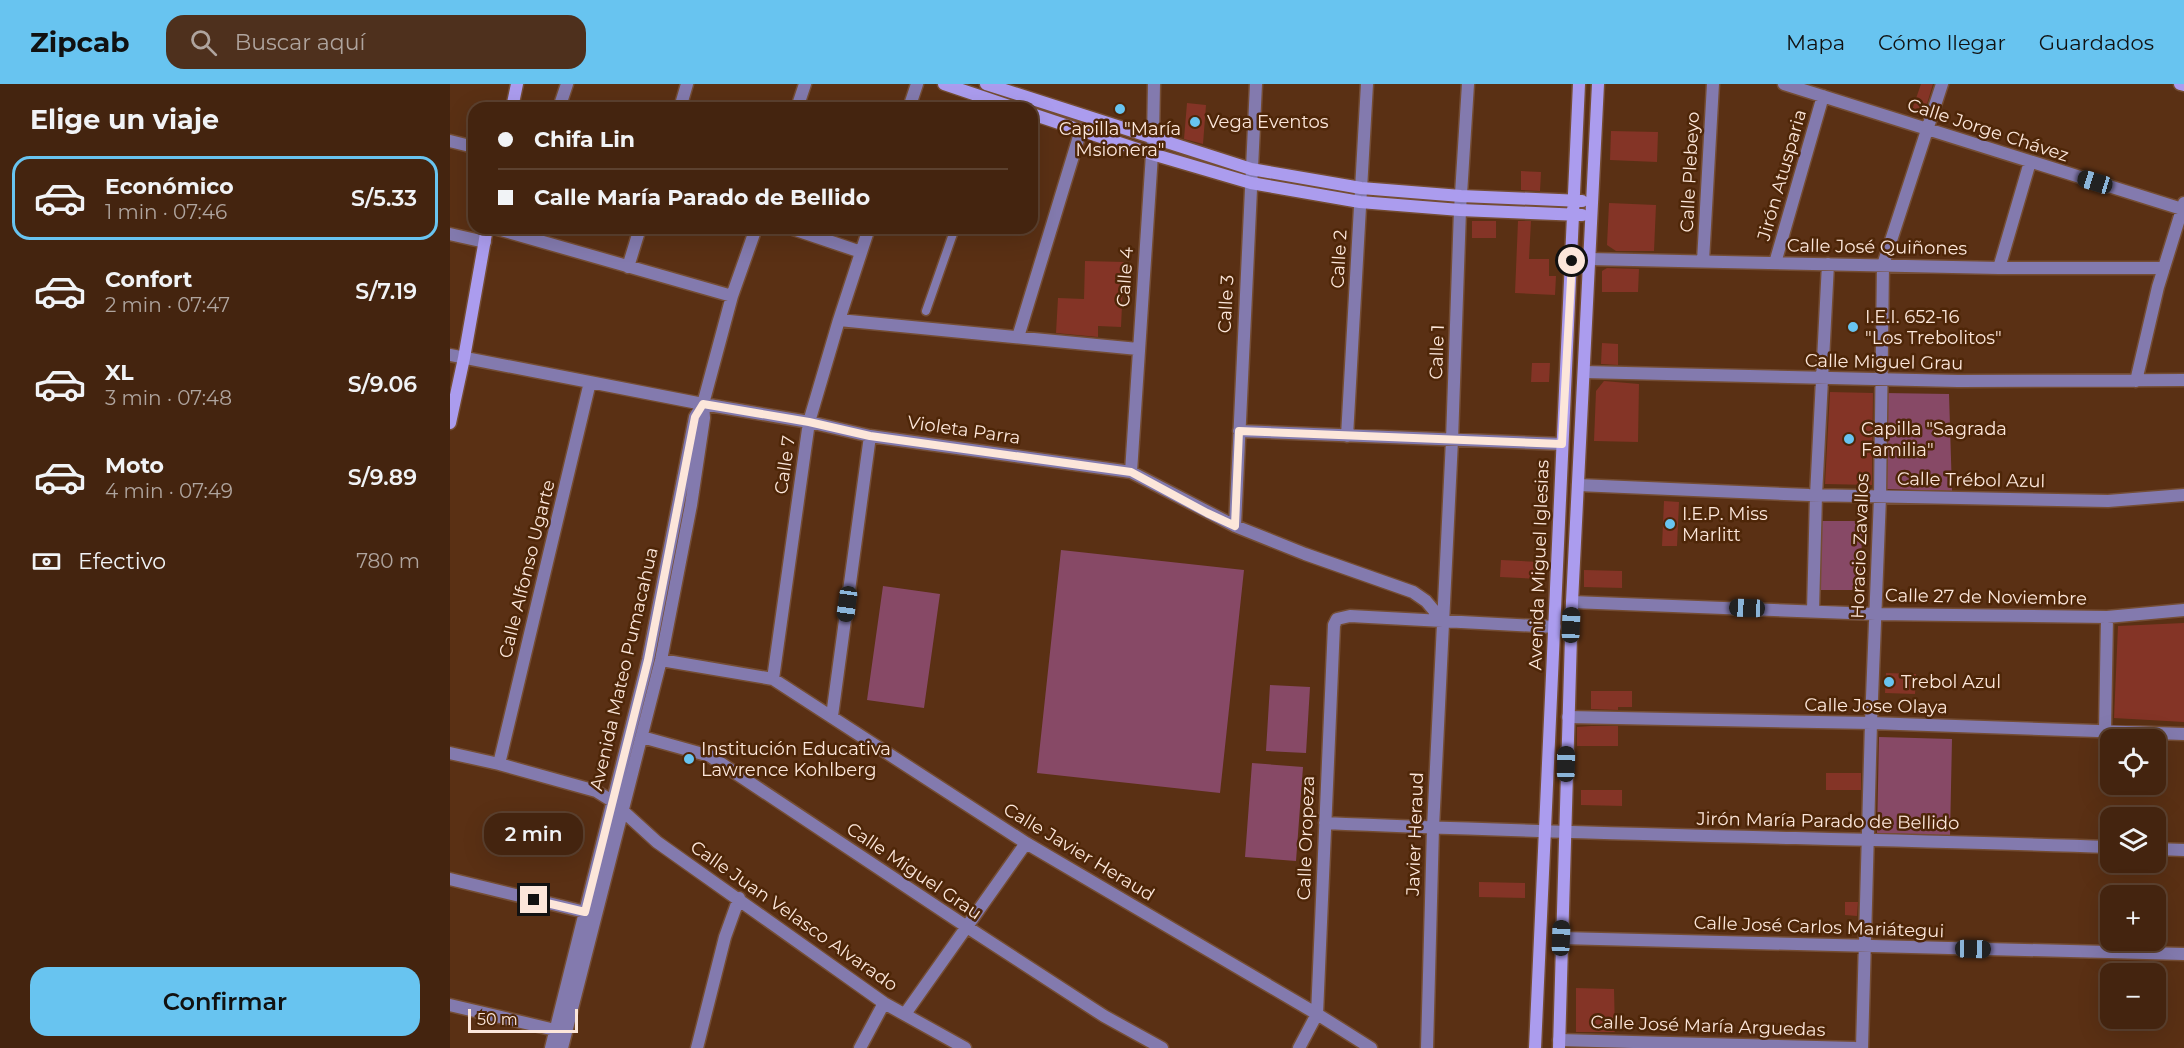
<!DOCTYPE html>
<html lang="es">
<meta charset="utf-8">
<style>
:root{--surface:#44240f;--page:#4e301d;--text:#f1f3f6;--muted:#afa49e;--line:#5c412f;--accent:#68c4f0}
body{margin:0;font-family:Montserrat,sans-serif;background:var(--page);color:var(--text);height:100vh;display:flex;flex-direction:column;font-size:22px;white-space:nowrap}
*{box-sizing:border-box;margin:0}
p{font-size:20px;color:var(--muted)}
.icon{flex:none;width:33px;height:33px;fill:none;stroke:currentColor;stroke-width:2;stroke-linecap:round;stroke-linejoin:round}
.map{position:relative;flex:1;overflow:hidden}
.sheet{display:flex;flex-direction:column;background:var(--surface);width:450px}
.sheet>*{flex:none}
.banner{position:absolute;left:18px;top:18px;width:570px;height:132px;border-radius:18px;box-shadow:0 6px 24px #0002,0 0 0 2px var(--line);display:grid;align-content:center;height:132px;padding:0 30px;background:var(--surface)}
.tools{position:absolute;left:1650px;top:645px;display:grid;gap:12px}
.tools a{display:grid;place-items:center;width:66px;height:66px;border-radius:12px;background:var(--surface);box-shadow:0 6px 24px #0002,0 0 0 2px var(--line);font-size:30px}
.scale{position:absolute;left:18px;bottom:15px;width:110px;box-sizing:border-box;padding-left:6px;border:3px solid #fce6da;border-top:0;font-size:16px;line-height:21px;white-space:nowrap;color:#fce6da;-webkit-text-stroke:4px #4e2608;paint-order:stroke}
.end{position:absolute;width:27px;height:27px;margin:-14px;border:8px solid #fce6da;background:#111;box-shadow:0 0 0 3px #111}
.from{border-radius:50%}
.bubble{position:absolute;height:42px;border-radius:18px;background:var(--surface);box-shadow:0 6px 24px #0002,0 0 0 2px var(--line);font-size:20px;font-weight:600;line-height:42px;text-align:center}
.car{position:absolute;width:18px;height:36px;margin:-18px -9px;border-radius:8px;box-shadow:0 0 4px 2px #0007;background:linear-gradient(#222 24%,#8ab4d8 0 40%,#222 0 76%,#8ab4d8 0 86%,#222 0)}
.banner b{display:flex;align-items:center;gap:21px;height:57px;font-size:22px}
.banner b+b{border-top:2px solid var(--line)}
.banner i{width:15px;height:15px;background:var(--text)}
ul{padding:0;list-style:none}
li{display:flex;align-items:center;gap:18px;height:84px;margin:0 12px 9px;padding:0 18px;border:3px solid transparent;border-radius:18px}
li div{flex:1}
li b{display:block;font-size:22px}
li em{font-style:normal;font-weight:600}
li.selected{border-color:var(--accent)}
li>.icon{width:54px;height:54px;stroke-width:1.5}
h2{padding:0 30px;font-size:27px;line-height:72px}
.pay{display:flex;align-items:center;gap:15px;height:66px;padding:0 30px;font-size:22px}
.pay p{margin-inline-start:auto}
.primary-button{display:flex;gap:12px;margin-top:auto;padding:12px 30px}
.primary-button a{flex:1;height:69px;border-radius:18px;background:var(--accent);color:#111;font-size:24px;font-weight:600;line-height:69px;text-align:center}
header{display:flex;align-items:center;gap:36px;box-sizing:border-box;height:84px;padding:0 30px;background:var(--accent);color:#111}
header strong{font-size:28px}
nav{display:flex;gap:33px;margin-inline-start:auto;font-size:21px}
.search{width:420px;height:54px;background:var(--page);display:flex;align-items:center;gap:15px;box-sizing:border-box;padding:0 21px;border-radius:18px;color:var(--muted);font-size:22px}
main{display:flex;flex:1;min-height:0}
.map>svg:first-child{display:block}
</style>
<header>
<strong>Zipcab</strong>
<div class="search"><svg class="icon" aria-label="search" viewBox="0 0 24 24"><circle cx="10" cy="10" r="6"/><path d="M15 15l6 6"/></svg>Buscar aquí</div>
<nav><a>Mapa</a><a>Cómo llegar</a><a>Guardados</a></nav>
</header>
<main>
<section class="sheet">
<h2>Elige un viaje</h2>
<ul>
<li class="selected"><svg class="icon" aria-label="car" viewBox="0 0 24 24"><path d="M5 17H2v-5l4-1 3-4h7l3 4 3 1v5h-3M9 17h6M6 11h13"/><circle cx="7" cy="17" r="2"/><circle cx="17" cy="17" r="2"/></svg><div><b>Económico</b><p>1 min · 07:46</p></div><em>S/5.33</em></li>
<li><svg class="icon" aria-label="car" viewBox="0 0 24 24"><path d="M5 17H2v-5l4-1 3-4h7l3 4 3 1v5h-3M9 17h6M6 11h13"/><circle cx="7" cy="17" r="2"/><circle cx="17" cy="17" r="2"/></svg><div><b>Confort</b><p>2 min · 07:47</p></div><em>S/7.19</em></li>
<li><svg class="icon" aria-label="car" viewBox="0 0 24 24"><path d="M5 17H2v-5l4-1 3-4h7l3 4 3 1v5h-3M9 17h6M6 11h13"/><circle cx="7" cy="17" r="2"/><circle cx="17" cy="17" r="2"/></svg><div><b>XL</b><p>3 min · 07:48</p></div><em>S/9.06</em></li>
<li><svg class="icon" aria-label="car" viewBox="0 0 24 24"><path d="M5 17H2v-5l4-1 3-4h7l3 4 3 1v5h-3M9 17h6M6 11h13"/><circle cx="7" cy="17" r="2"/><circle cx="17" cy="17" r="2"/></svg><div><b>Moto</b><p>4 min · 07:49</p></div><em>S/9.89</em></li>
</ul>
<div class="pay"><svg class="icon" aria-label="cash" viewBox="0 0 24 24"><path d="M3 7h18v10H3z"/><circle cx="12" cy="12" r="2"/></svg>Efectivo<p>780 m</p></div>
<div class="primary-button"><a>Confirmar</a></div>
</section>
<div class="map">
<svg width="1734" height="964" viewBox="0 0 1734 964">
<rect width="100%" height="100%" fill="#5a3014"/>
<!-- green -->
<path fill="#874966" d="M1435 309 1499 310 1502 407 1435 405Z
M1370 437H1412L1411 506H1369Z
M611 466 794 486 770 709 587 689Z
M433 502 490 510 474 624 417 616Z
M820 601 860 603 856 669 816 667Z
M1429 653 1502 655 1500 752 1427 750Z
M802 679 853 683 846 777 795 773Z"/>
<!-- building -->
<path fill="#843426" d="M1471 0H1483L1473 33 1461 29Z
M737 19 756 21 753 60 734 55Z
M1161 47 1208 48 1207 78 1160 76Z
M1071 87 1091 88 1090 107 1071 106Z
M1159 119 1206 121 1204 167H1166L1157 161Z
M1022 137H1046V154H1022Z
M1068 137H1081L1079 175H1099V192H1106L1105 211 1065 209Z
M635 177 674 178 671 243 648 242V253L606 249 608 214 634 215Z
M1157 184 1189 185 1188 208H1152V187Z
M1152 259 1168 260V281L1151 280Z
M1082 279H1100L1099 298H1081Z
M1154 297 1189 300 1188 358 1144 357 1146 307Z
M1380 308 1423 309 1422 401 1375 400Z
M1214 417 1229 418 1227 462H1212Z
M1051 476 1090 478 1089 495 1050 493Z
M1134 486 1172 487V504L1134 503Z
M1734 539V638L1664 634 1668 542Z
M1436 589 1466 590 1465 610 1435 609Z
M1141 607H1182V623H1168V626L1141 625Z
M1141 642H1168V662H1127V643Z
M1376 689H1411V706H1376Z
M1131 706H1172V722L1131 721Z
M1029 798 1075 799V814L1029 813Z
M1395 818H1408L1407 832 1395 831Z
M1126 904 1164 905 1165 948H1126Z"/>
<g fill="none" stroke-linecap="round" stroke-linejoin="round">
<defs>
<path id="lane" d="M476 227 505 144"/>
<path id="street" d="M1334 0 1732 125
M109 24 117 0
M230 24 237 0
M347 24 355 0
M459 24 467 0
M0 57 24 63
M44 144 282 212
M340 144 411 168
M0 150 35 158
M1139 175 1549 184H1714
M1253 177 1263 0
M1325 179 1373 12
M178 183 190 144
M1549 184 1580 78
M389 236 688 265
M568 253 631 46
M0 271 253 320 359 338 420 352 681 388 785 442 855 470 963 508 976 517 992 536
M1134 288 1508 297 1734 296
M1686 297 1708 203 1734 119
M789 347 1112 360
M897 352 917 0
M681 388 703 55 704 0
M1128 401 1359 411 1658 417 1734 411
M785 442 806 0
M1122 518 1425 530 1657 533 1734 526
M1363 527 1366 411 1378 180
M211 576 323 595 576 759 867 930 921 964
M323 595 359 338 389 236 419 144
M382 632 420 352
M1118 633 1421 639 1734 650
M1655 646 1657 533
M192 653 260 672 517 843 654 932 712 964
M0 669 49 680 146 707 162 717 207 758 434 919 515 964
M49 680 140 298
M875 739C1137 751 1399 754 1660 763
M1706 765 1734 766
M0 795 135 828
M1111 854 1734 870
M0 921 105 946
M455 930 576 759
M1109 956 1405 964
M101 964 198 576 245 333 253 320 282 212 306 144
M112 964 211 576 241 421 254 334 253 320
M247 964 275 853 289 814
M410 964 434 919
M849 964 867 930 884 541 887 535 900 532 1105 543
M977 964 983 744 1002 356 1010 126 1018 0
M1412 964 1421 639 1430 413 1433 181 1492 0"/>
<path id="secondary" d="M494 0 565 24
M536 0 801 85 911 104 1011 112 1132 117
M1730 0 1734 1
M62 24 67 0
M582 30 702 70 801 99 910 118 1010 126 1132 131
M0 339 14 274 37 144
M1085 964 1129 0
M1109 964 1122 518 1148 0"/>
</defs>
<!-- lane casing -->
<use href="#lane" stroke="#744d34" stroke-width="11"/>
<!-- street casing -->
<use href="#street" stroke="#744d34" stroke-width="15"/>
<!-- secondary casing -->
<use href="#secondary" stroke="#744d34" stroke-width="15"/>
<!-- lane -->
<use href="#lane" stroke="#837aae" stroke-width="8"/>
<!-- street -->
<use href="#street" stroke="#837aae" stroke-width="12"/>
<!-- secondary -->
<use href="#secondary" stroke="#ab9cee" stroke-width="12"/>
</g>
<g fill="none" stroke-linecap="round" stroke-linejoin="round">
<!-- route -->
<path stroke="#fce6da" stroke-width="8" d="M84 816 135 828 198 576 245 333 253 320 359 338 420 352 681 388 757 429 785 442 789 347 1112 360 1122 177"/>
</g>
<!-- markers -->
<g fill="#68c4f0" stroke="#4e2608" stroke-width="2">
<circle cx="670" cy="25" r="6"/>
<circle cx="745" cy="38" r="6"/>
<circle cx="1403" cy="243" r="6"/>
<circle cx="1399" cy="355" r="6"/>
<circle cx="1220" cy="440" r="6"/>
<circle cx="1439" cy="598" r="6"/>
<circle cx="239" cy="675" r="6"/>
</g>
<g text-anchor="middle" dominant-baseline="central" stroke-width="5" stroke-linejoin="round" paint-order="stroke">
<!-- poi labels -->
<g font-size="18" fill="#fce6da" stroke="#4e2608" text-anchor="start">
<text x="757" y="38">Vega Eventos</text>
<text x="670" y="45" text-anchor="middle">Capilla "María<tspan x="670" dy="21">Msionera"</tspan></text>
<text x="1415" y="233">I.E.I. 652-16<tspan x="1415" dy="21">"Los Trebolitos"</tspan></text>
<text x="1411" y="345">Capilla "Sagrada<tspan x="1411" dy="21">Familia"</tspan></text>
<text x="1232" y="430">I.E.P. Miss<tspan x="1232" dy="21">Marlitt</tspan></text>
<text x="1451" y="598">Trebol Azul</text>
<text x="251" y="665">Institución Educativa<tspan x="251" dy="21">Lawrence Kohlberg</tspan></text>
</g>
<!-- street labels -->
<g font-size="18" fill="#fce6da" stroke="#4e2608">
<text transform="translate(1538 46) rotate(18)">Calle Jorge Chávez</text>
<text transform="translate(1240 88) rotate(-87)">Calle Plebeyo</text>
<text transform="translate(1332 91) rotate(-74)">Jirón Atusparia</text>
<text transform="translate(1427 163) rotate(1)">Calle José Quiñones</text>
<text transform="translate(889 175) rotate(-87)">Calle 2</text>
<text transform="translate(675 193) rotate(-86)">Calle 4</text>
<text transform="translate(776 220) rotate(-87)">Calle 3</text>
<text transform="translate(987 268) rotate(-88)">Calle 1</text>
<text transform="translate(1434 278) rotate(1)">Calle Miguel Grau</text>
<text transform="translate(514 346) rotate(8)">Violeta Parra</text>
<text transform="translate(335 381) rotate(-82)">Calle 7</text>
<text transform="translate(1521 396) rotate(1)">Calle Trébol Azul</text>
<text transform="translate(1410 462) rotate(-88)">Horacio Zavallos</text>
<text transform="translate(1089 481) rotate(-88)">Avenida Miguel Iglesias</text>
<text transform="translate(77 485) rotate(-76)">Calle Alfonso Ugarte</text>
<text transform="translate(1536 513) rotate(1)">Calle 27 de Noviembre</text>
<text transform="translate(174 585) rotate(-77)">Avenida Mateo Pumacahua</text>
<text transform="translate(1426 622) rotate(1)">Calle Jose Olaya</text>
<text transform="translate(1378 737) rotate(1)">Jirón María Parado de Bellido</text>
<text transform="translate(965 750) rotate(-88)">Javier Heraud</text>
<text transform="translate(856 754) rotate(-88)">Calle Oropeza</text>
<text transform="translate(629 768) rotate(31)">Calle Javier Heraud</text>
<text transform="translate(464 787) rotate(34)">Calle Miguel Grau</text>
<text transform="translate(344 832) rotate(35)">Calle Juan Velasco Alvarado</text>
<text transform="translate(1369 843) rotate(2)">Calle José Carlos Mariátegui</text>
<text transform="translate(1258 942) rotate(2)">Calle José María Arguedas</text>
</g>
</g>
</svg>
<div class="tools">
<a><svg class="icon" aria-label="locate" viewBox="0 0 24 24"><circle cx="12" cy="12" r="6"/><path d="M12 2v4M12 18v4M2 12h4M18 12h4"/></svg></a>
<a><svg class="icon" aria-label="layers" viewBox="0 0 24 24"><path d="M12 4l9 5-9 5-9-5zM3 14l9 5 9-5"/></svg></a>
<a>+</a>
<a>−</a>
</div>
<div class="scale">50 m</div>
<i class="end from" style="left:1122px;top:177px"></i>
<i class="end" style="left:84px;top:816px"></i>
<div class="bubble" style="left:34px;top:729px;width:99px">2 min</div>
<i class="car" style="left:1645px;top:98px;rotate:287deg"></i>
<i class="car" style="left:397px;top:520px;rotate:188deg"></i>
<i class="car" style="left:1297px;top:524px;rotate:272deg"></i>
<i class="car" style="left:1121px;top:541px;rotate:2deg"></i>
<i class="car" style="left:1116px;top:680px;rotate:1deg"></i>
<i class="car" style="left:1111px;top:854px;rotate:2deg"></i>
<i class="car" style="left:1523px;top:865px;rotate:91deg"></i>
<div class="banner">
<b><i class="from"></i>Chifa Lin</b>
<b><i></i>Calle María Parado de Bellido</b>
</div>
</div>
</main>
